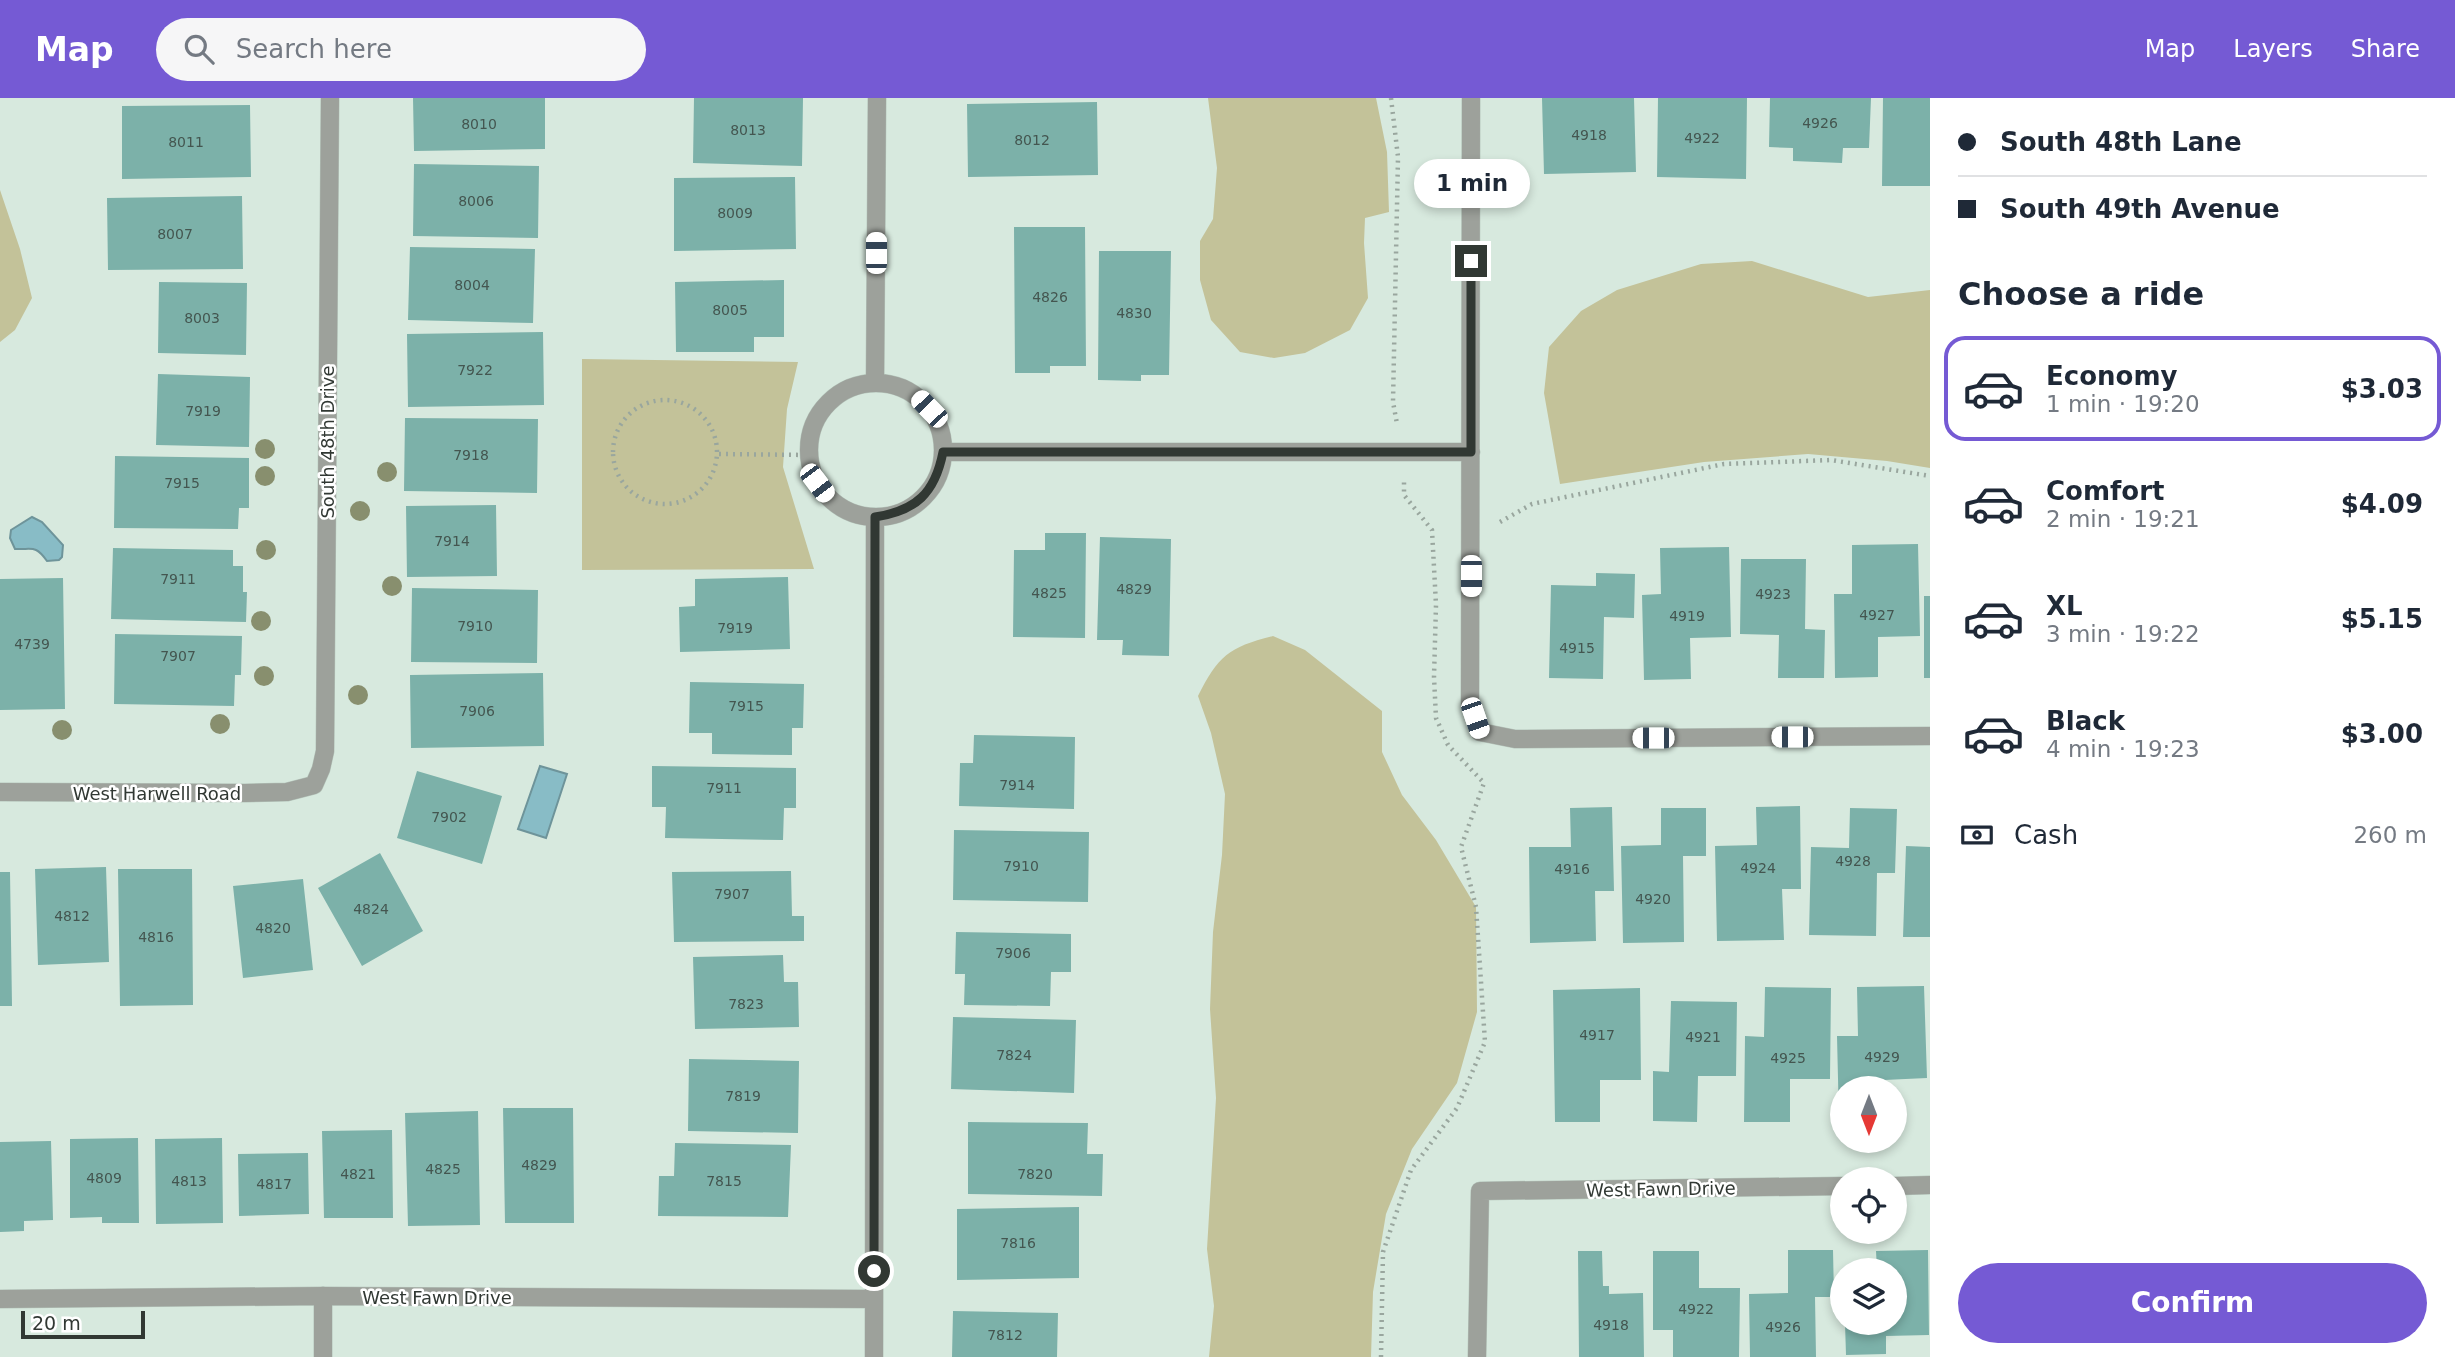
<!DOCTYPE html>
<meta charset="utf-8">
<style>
:root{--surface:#fff;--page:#f6f6f7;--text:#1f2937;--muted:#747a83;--line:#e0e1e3;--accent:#755ad4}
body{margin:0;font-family:"DejaVu Sans",sans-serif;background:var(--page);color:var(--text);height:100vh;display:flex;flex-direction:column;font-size:26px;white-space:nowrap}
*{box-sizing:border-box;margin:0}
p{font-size:23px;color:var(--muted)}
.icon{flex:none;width:38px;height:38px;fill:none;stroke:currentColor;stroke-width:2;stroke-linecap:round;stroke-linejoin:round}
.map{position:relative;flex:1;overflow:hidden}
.drawer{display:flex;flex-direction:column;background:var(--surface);width:525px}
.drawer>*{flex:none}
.top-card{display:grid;align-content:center;height:154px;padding:0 28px;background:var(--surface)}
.needle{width:46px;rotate:180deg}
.fabs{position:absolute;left:1830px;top:978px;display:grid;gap:14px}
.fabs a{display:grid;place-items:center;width:77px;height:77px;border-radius:50%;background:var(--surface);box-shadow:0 4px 10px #0003;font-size:35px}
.scale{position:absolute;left:21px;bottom:18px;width:124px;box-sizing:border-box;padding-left:7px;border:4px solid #313833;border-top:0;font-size:19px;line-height:24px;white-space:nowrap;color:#313833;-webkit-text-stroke:5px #fff;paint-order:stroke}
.end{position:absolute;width:32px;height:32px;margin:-16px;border:9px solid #313833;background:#fff;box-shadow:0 0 0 4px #fff}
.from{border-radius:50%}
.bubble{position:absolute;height:49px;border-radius:24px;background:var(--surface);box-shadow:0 4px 10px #0003;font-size:23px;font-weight:700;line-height:49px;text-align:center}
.car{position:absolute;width:21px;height:42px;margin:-21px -10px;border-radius:9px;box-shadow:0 0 5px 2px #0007;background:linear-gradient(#fff 24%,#345 0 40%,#fff 0 76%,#345 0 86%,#fff 0)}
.top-card b{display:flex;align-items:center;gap:24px;height:66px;font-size:26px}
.top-card b+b{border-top:2px solid var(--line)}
.top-card i{width:18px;height:18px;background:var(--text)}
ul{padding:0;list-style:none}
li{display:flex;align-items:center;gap:21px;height:105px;margin:0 14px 10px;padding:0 14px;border:4px solid transparent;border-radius:21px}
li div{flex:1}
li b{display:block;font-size:26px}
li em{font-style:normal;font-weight:700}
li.on{border-color:var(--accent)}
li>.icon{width:63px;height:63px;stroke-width:1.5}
h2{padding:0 28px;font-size:32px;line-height:84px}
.pay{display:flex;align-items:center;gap:18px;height:77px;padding:0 28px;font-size:26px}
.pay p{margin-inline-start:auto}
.primary-button{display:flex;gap:14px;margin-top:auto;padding:14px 28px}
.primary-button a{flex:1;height:80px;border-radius:42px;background:var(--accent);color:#fff;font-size:28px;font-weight:700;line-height:80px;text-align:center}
header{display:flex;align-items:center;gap:42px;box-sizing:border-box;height:98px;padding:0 35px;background:var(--accent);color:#fff}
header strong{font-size:33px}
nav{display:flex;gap:38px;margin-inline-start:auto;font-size:24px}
.search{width:490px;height:63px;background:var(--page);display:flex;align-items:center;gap:18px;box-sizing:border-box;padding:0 24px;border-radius:38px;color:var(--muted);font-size:26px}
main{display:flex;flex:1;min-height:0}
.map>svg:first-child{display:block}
</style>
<header>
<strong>Map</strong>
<div class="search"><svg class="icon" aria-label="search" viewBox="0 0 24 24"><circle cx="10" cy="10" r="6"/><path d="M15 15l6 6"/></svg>Search here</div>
<nav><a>Map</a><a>Layers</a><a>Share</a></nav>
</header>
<main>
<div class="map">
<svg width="1930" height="1259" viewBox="0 0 1930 1259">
<rect width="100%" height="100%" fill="#d7e9de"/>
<!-- green -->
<path fill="#c3c299" d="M1208 0H1376L1387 54 1389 114 1365 120 1364 145 1368 200 1350 232 1305 255 1274 260 1240 254 1211 222 1200 182V143L1213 121 1217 70Z
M0 92 20 151 32 200 15 232 0 244Z
M1752 163 1868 199 1930 192V370L1887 363 1808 356 1704 364 1560 386 1544 295 1549 249 1581 213 1617 192 1701 166Z
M582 261 798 264 787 311 783 369 814 471 582 472Z
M1273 538 1305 552 1382 613V654L1402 697 1436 742 1476 809 1477 914 1457 985 1412 1051 1386 1116 1373 1194 1371 1259H1209L1214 1208 1207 1151 1216 1000 1210 911 1213 834 1222 757 1225 696 1211 635 1198 598C1218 558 1229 549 1273 538Z"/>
<!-- water -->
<path fill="#88bcc6" stroke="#6e949a" stroke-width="2" d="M32 419 42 424 63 447 62 459 59 462 47 463C35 446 32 452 15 451L10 440 11 432Z
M540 668 567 676 546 740 518 731Z"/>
<!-- building -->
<path fill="#7cb1a9" d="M413 0H545V51L414 53Z
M694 0H803L802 68 693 65Z
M1542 0H1634L1636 74 1544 76Z
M1658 0H1747L1746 81 1657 79Z
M1770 0H1871L1869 50H1843L1842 65 1793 63V50L1769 49Z
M1883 0H1930V88H1882Z
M1097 4 1098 77 968 79 967 6Z
M250 7 251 79 122 81V8Z
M414 66 539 68 538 140 413 138Z
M795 79 796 151 674 153V80Z
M242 98 243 171 108 172 107 100Z
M1014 129H1085L1086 268H1050V275H1015Z
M410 149 535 151 533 225 408 222Z
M1099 153H1171L1169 277H1141V283L1098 282Z
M784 182V239H754V254H676L675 184Z
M159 184 247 185 246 257 158 255Z
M543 234 544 307 408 309 407 236Z
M158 276 250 279 249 349 156 347Z
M405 320 538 321 537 395 404 393Z
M115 358 249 360V410H239L238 431 114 430Z
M496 407 497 478 407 479 406 408Z
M1045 435H1086L1085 540 1013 539 1014 452H1045Z
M1100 439 1171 441 1169 558 1122 557 1123 542H1097Z
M1918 446 1920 538 1878 539V579L1835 580 1834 496H1852V447Z
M1729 449 1731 539 1690 540 1691 581 1644 582 1642 497 1661 496 1660 450Z
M113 450 233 452V468H243V494H247L246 524 111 521Z
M1741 461H1806L1805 531 1825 532 1824 580H1778L1779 537 1740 536Z
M1596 475 1635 476 1634 520 1604 519 1603 581 1549 580 1551 487 1596 488Z
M788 479 790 551 680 554 679 509 695 508V481Z
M63 480 65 611 0 612V481Z
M412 490 538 492 537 565 411 564Z
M1924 498H1930V580H1924Z
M115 536 242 538 241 577H235L234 608 114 606Z
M543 575 544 648 411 650 410 577Z
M690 584 804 586 803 630H792V657L712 656V635H689Z
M974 637 1075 639 1074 711 959 708 960 665H973Z
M652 668 796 670V710H784L783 742 665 740 666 709H652Z
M417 673 502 698 482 766 397 740Z
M1800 708 1801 791H1782L1784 842 1717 843 1715 748 1757 747 1756 709Z
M1612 709 1614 793H1595L1596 843 1530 845 1529 749H1571L1570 710Z
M1661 710H1706V758H1683L1684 844 1623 845 1621 748 1661 747Z
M1850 710 1897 711 1895 775H1877L1876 838 1809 837 1811 749 1849 750Z
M954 732 1089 734 1088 804 953 802Z
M1906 748 1930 749V839H1903Z
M380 755 423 833 362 868 318 790Z
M106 769 109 864 38 867 35 771Z
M118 771H192L193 907 120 908Z
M791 773 792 818H804V843L674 844 672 774Z
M0 774H10L12 908H0Z
M303 781 313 872 243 880 233 788Z
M956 834 1071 836V874H1051L1050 908 964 907 965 876H955Z
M783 857 784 884H798L799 929 695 931 693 859Z
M1924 888 1927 980 1884 982 1885 990H1843V1023H1839L1837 938H1858L1857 889Z
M1765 889 1831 890 1830 981H1790V1024H1744L1745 938 1764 939Z
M1640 890 1641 982H1600V1024H1555L1553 892Z
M1671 903 1737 904 1736 978H1698L1697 1024 1653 1023V973L1669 974Z
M953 919 1076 922 1074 995 951 991Z
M689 961 799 963 798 1035 688 1033Z
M503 1010H573L574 1125H505Z
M478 1013 480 1127 408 1128 405 1015Z
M968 1024 1088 1025 1087 1056H1103L1102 1098 968 1096Z
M392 1032 393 1120H324L322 1033Z
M138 1040 139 1125H102V1119L70 1120V1041Z
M222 1040 223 1125 156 1126 155 1041Z
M51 1043 53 1122 24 1123V1133L0 1134V1044Z
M675 1045 791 1047 788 1119 658 1118 659 1078H674Z
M308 1055 309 1116 239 1118 238 1056Z
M1079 1109V1180L957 1182V1111Z
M1788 1152H1833L1834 1199H1815L1816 1259H1750L1749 1196 1788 1195Z
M1928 1152 1929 1237 1886 1238V1256L1846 1257 1845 1225H1895V1172H1877L1876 1153Z
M1578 1153H1602L1603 1188H1609V1196L1643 1195 1644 1259H1579Z
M1653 1153H1699V1190H1740L1739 1259H1673V1232H1653Z
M953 1213 1058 1215 1057 1259H952Z"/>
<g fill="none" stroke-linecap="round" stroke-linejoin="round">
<defs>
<path id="minor" d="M1471 0 1470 606 1480 634 1515 641 1930 638
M875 285 877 0
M809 352a67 67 0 1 1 134 0a67 67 0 1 1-134 0Z
M943 354H1471
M0 694 245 695 287 694 314 687 321 671 325 653 330 0
M1895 1088 1930 1087
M0 1201 323 1198 874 1201
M323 1259V1198
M874 1259 875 419
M1477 1259 1480 1093 1843 1088"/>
</defs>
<!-- minor casing -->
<use href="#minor" stroke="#b6c6bc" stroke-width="19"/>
<!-- path -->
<path stroke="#99a69e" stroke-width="4.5" stroke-dasharray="2 5" stroke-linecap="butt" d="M1391 0 1398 59 1393 304 1397 326
M613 354a52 52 0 1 1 104 0a52 52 0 1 1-104 0Z
M719 356 809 357
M1500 424 1532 406 1724 366 1831 362 1930 378
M1381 1259 1383 1154 1411 1072 1457 1010 1485 944 1476 809 1461 749 1484 685 1448 647 1436 620 1434 579 1436 507 1432 432 1404 397V384"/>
<!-- minor -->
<use href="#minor" stroke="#9da19b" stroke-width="18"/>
</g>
<!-- trees -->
<g fill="#888f6e">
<circle cx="265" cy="351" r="10"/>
<circle cx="387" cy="374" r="10"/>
<circle cx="265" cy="378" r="10"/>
<circle cx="360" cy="413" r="10"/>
<circle cx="266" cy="452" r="10"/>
<circle cx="392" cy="488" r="10"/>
<circle cx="261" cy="523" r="10"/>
<circle cx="264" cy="578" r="10"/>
<circle cx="358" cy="597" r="10"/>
<circle cx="220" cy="626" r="10"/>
<circle cx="62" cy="632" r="10"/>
</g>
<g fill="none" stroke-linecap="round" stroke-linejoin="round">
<!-- route -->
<path stroke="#313833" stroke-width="9" d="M874 1173 875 419C916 413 935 395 943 354H1471V163"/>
</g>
<g text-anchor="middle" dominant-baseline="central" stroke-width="5" stroke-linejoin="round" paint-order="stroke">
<!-- number labels -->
<g font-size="14" fill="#445650">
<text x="1820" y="25">4926</text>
<text x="479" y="26">8010</text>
<text x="748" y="32">8013</text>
<text x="1589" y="37">4918</text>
<text x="1702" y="40">4922</text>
<text x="1032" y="42">8012</text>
<text x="186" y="44">8011</text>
<text x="476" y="103">8006</text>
<text x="735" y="115">8009</text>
<text x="175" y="136">8007</text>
<text x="472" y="187">8004</text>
<text x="1050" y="199">4826</text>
<text x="730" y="212">8005</text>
<text x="1134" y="215">4830</text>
<text x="202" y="220">8003</text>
<text x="475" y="272">7922</text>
<text x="203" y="313">7919</text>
<text x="471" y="357">7918</text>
<text x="182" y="385">7915</text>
<text x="452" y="443">7914</text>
<text x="178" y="481">7911</text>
<text x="1134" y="491">4829</text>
<text x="1049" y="495">4825</text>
<text x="1773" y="496">4923</text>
<text x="1877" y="517">4927</text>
<text x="1687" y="518">4919</text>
<text x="475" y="528">7910</text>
<text x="735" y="530">7919</text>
<text x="32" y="546">4739</text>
<text x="1577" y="550">4915</text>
<text x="178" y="558">7907</text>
<text x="746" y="608">7915</text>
<text x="477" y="613">7906</text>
<text x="1017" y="687">7914</text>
<text x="724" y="690">7911</text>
<text x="449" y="719">7902</text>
<text x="1853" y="763">4928</text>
<text x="1021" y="768">7910</text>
<text x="1758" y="770">4924</text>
<text x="1572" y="771">4916</text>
<text x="732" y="796">7907</text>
<text x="1653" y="801">4920</text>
<text x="371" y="811">4824</text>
<text x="72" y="818">4812</text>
<text x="273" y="830">4820</text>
<text x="156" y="839">4816</text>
<text x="1013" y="855">7906</text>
<text x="746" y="906">7823</text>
<text x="1597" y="937">4917</text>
<text x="1703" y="939">4921</text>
<text x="1014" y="957">7824</text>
<text x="1882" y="959">4929</text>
<text x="1788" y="960">4925</text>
<text x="743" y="998">7819</text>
<text x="539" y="1067">4829</text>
<text x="443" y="1071">4825</text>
<text x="358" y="1076">4821</text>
<text x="1035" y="1076">7820</text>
<text x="104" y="1080">4809</text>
<text x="189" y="1083">4813</text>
<text x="724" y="1083">7815</text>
<text x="274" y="1086">4817</text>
<text x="1018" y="1145">7816</text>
<text x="1696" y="1211">4922</text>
<text x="1611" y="1227">4918</text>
<text x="1783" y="1229">4926</text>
<text x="1005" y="1237">7812</text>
</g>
<!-- street labels -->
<g font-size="18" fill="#313833" stroke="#fff">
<text transform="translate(327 344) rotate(-90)">South 48th Drive</text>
<text x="157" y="695">West Harwell Road</text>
<text transform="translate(1661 1091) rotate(-1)">West Fawn Drive</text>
<text x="437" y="1199">West Fawn Drive</text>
</g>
</g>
</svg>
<div class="fabs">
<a><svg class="needle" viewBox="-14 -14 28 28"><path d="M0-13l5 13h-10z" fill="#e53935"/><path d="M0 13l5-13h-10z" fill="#747a83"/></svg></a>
<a><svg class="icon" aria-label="locate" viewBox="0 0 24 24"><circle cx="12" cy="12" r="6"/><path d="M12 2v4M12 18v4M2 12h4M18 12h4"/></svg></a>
<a><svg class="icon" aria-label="layers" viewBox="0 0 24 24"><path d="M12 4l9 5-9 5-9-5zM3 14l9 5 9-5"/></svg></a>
</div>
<div class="scale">20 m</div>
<i class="end from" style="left:874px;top:1173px"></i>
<i class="end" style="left:1471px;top:163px"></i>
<div class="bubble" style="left:1414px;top:61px;width:116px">1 min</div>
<i class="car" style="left:876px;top:155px;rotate:0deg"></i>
<i class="car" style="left:929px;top:311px;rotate:316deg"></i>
<i class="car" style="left:817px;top:385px;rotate:143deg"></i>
<i class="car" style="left:1471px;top:478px;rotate:180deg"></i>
<i class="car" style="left:1475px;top:620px;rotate:161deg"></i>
<i class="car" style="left:1792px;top:639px;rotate:270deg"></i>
<i class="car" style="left:1653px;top:640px;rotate:270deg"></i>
</div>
<section class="drawer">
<div class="top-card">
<b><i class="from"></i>South 48th Lane</b>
<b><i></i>South 49th Avenue</b>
</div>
<h2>Choose a ride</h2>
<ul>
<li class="on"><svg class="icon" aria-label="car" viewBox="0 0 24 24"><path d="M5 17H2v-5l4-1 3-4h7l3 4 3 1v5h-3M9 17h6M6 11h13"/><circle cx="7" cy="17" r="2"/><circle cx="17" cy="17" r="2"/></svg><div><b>Economy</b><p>1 min · 19:20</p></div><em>$3.03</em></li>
<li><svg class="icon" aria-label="car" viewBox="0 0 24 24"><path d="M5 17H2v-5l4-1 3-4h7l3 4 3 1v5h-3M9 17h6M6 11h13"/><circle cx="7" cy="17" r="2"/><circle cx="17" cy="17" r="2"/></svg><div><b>Comfort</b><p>2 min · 19:21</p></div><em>$4.09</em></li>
<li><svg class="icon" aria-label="car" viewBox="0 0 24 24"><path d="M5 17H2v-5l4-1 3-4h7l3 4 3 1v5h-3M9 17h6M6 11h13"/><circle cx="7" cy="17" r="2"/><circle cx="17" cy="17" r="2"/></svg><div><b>XL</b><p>3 min · 19:22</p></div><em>$5.15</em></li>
<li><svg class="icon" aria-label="car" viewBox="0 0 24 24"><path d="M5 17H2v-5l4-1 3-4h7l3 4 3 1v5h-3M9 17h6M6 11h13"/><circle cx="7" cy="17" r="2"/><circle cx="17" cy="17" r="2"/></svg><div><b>Black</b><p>4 min · 19:23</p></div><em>$3.00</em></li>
</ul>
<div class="pay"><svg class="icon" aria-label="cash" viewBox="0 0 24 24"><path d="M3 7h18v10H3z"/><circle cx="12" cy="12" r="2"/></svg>Cash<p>260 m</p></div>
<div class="primary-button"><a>Confirm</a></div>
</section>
</main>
